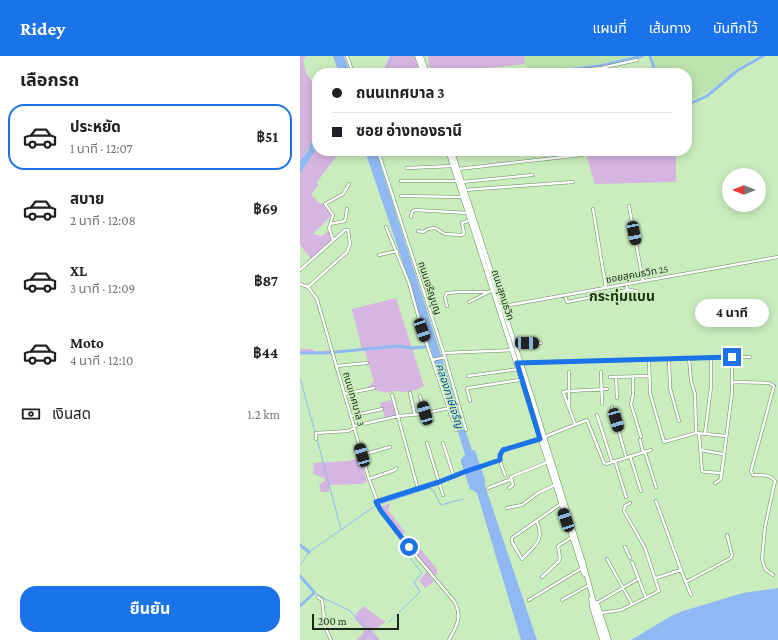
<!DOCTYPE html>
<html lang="th">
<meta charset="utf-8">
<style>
:root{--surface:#fff;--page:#f2f2f2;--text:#202124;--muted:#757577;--line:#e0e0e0;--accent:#1a73e8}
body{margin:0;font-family:"Crimson Pro","Noto Sans Thai",serif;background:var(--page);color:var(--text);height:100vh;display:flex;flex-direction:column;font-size:15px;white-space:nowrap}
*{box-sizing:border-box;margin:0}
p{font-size:13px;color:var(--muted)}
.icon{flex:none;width:22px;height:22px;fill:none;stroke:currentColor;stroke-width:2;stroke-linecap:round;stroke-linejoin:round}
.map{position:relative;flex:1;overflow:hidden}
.details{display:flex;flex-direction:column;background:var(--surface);width:300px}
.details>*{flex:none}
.top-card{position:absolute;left:12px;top:12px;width:380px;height:88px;border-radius:16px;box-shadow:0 2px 10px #0003;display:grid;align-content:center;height:88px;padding:0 20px;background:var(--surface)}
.needle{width:26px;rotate:270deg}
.controls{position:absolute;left:422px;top:112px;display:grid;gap:8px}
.controls a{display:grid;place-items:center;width:44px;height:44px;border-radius:50%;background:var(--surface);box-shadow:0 2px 10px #0003;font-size:20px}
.scale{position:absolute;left:12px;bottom:10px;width:87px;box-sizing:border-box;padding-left:4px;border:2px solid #1b2817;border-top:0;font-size:11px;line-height:14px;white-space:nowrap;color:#1b2817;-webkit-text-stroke:3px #caedbe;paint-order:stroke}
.end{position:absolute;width:18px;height:18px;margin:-9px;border:5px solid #1a73e8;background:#fff;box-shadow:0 0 0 2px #fff}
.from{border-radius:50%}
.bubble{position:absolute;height:28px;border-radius:14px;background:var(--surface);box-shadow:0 2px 10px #0003;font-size:13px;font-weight:700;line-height:28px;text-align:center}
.car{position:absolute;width:12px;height:24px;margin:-12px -6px;border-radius:5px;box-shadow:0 0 3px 1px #0007;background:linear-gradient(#222 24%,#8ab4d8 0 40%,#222 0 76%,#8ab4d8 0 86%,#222 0)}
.top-card b{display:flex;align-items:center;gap:14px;height:38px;font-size:15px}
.top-card b+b{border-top:1px solid var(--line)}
.top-card i{width:10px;height:10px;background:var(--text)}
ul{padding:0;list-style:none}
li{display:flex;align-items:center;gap:12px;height:66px;margin:0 8px 6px;padding:0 12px;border:2px solid transparent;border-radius:16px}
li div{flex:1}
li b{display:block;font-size:15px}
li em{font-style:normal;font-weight:700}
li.selected{border-color:var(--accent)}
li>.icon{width:36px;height:36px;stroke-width:1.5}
h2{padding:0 20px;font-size:18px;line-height:48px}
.pay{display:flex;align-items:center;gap:10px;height:44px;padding:0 20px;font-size:15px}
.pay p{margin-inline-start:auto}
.button{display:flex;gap:8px;margin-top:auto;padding:8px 20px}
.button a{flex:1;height:46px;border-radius:16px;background:var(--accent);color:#fff;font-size:16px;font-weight:700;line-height:46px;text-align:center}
header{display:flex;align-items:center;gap:24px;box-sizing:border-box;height:56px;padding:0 20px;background:var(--accent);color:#fff}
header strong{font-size:19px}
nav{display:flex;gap:22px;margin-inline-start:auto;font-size:14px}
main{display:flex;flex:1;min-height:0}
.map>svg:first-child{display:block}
</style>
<header>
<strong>Ridey</strong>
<nav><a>แผนที่</a><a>เส้นทาง</a><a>บันทึกไว้</a></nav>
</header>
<main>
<section class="details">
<h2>เลือกรถ</h2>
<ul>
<li class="selected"><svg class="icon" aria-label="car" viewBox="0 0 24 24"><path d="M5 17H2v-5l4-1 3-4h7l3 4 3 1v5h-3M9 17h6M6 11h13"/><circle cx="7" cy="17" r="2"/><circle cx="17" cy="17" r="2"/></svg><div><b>ประหยัด</b><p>1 นาที · 12:07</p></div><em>฿51</em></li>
<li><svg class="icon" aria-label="car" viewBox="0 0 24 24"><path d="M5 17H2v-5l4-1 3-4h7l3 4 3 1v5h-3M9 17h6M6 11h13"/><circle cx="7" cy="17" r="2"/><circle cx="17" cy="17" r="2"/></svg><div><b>สบาย</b><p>2 นาที · 12:08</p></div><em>฿69</em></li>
<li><svg class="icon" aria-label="car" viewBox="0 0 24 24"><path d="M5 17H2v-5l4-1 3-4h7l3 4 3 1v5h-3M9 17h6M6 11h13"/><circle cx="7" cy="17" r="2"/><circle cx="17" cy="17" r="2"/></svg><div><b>XL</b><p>3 นาที · 12:09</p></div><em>฿87</em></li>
<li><svg class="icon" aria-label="car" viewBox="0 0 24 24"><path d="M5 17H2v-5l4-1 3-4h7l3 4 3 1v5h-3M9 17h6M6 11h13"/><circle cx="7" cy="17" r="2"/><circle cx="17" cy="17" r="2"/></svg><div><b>Moto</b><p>4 นาที · 12:10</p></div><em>฿44</em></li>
</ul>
<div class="pay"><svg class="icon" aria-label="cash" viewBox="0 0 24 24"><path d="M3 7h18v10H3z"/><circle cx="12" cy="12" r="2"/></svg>เงินสด<p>1.2 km</p></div>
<div class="button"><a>ยืนยัน</a></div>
</section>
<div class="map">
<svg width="478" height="584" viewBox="0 0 478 584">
<rect width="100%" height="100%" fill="#caedbe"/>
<!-- built -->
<path fill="#bde4af" d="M224 0H332L297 8 226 17Z
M352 0H454L455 1 442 9 412 33 387 47V17H358Z"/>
<!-- green -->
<path fill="#d7b5e2" d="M0 0H6L3 4 6 16 17 33V80C10 88 7 96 0 104Z
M90 0H114L120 17H82Z
M128 0H224L225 8 187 12 163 17H135L134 14H130L129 10Z
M17 92V95H39V97L17 126 18 130 11 138 20 148 23 147 31 158 28 163 13 178 22 180 28 175 34 184 12 204 0 189V118Z
M285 95H376V126L295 128Z
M96 242 124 330 116 334 106 336 93 335 89 337 73 334 67 335 69 330 74 326 65 295 62 294 52 253Z
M0 293H13L15 296 29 294 30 298H0Z
M91 344 96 359 85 362 80 347Z
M60 402 67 426 61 428 30 429 29 436H21L19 428 25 425V422L13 418 14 407 48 405Z
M90 447 88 454 105 476 101 479 80 451Z
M107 482 112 489 116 487 137 513V519H134L105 484Z
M127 516 134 526 125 532 119 524Z
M63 550 85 566 73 576 80 584H57L64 576 63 572 55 563 56 558Z"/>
<!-- water -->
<path fill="#90b8f3" d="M33 0H44L50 17H39Z
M17 80V92L0 118V104L8 95 11 86Z
M65 95H76L166 377 172 394H175L185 424V430L237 584H221L177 437 170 433 161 406V403L165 399 148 343 145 338 101 201Z
M478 532V584H331L371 560 383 555 443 537Z"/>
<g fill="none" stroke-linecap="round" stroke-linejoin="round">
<!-- stream -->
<path stroke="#90b8f3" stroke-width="1" d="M84 17 91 4V0
M0 322 15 376
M17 383 41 473
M80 448 129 432 133 434 141 449 163 443
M0 509 9 496 75 450
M14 536 25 543 49 554 69 575 63 584
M89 566 120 536 114 526 122 517 103 493 100 492
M69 575 77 584"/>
<!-- canal -->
<path stroke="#90b8f3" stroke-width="3" d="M350 0 356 17
M238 17 299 10 342 0
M387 49 407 40 438 14 463 0
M0 297H26L98 290 111 292 125 291
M0 489 9 496
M0 520 14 536 13 538 0 550"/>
<defs>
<path id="minor" d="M47 0 53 17
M252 17 301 12 337 4
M78 95 145 301 166 374
M107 112 153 110
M158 113 282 99
M101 125H158
M162 126 232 119
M164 134 273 126
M101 140 163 141
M329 150 343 225
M293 153 306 232
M111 161 112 156 115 154 168 157
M30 168 45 165 47 153
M86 171 109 227 122 274 156 374
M118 175 123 176 128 173 135 172 145 178 162 179 164 177 162 167 171 164
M33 184 29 172 33 159 25 148 43 138 49 128
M79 199 97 195
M0 214 45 174H48L50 188 47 196 8 231
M0 228 8 231 17 243 69 423 81 455 101 482 154 545C163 561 157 569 149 584
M326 228 328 234 337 235
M265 239 267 246 328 234
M169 246 193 234
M147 250 145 241 147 237 160 236H188
M199 251 478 201
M214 287H241
M143 297 213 294
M389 302 391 325 395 338 396 377
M349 303 350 337 364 386 396 377 426 380
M369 303 370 332 379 365
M132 304 145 301
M217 307 450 301
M36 310 67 307
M301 316 302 348
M168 320 219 313
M310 321 349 320
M316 321 317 342
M333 321V339L331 348 341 381
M433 326 469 327 474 330 451 415 453 419C461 420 469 417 475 425L465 471 462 503 465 513 473 519
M110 337 115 359
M44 338 74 332
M92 339 118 433
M120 340 125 357
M170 345 167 333 168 332 226 323
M269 350V316
M312 351 326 401
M297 359 312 406
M51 360 82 353
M275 368 263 336 269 335 307 333
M54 370 99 360 122 358 149 352
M399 377 402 415 405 416 421 417
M405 377 411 331V302
M16 383V377L48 375 54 372
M340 384 343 396
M127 387 143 439
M143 387 154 421
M400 394 423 398
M345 396 356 431
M62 399 90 391
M330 400 341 435
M315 405 326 441
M205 419C202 410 197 402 203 394L244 381 287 364 304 407 306 408 351 394
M69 423 95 414 96 412
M415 427 420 424 421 422 432 337V301
M188 432 209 424 213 420 248 406
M209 432 213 429 211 421
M356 445 381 514 356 522
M76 446 139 426 164 416 200 404
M207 452 222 449 238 437 255 429
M237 466C245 484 235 490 222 503L212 486V482L262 447
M325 491 330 502
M307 503 332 548
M332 506 346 542
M381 514 391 539
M242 521 259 505 260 502 258 490 272 481
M386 526 431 502 432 499 427 479
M18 541 22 544 25 571 31 584
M229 544 282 512
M262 544 289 529
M297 547 338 523
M301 557 321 554 359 535 345 492 324 455 325 450 330 447"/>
<path id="secondary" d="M117 0 123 17
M121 0 127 17
M148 95 284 518
M152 95 231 338 283 506 292 539 306 584
M291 542 292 551 302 584
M297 547 309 584"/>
</defs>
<!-- minor casing -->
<use href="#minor" stroke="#69895e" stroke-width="3.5"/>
<!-- secondary casing -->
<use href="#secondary" stroke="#69895e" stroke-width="5"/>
<!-- minor -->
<use href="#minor" stroke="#fff" stroke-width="2.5"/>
<!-- secondary -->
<use href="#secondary" stroke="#fff" stroke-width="4"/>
</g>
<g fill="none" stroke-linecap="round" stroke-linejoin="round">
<!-- route -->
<path stroke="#1a73e8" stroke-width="5" d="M109 491 81 455 76 446 139 426 164 416 200 404V399L203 394 240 383 217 307 432 301"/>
</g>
<g text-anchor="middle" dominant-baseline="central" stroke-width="3" stroke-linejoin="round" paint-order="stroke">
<!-- street labels -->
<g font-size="10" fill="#1b2817" stroke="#caedbe">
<text transform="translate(337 218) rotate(-10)">ซอยสุคนธวิท 25</text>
<text transform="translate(130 232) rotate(72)">ถนนเจริญบุญ</text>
<text transform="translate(203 239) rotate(72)">ถนนสุคนธวิท</text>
<text transform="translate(54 343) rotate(74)">ถนนเทศบาล 3</text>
</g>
<!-- water labels -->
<g font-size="11" font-style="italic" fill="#05499d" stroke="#caedbe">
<text transform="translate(150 340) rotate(72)">คลองภาษีเจริญ</text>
</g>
<!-- district labels -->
<g font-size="14" font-weight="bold" fill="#1b370f" stroke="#caedbe">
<text x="322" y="240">กระทุ่มแบน</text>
</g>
</g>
</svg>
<div class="controls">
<a><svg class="needle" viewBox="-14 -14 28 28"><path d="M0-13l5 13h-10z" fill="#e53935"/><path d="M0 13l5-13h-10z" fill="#757577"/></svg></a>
</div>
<div class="scale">200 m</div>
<i class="end from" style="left:109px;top:491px"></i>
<i class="end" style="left:432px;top:301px"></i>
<div class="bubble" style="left:395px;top:243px;width:74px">4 นาที</div>
<i class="car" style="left:334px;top:177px;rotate:169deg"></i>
<i class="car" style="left:122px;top:274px;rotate:161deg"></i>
<i class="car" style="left:227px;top:287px;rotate:91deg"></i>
<i class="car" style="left:125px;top:357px;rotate:344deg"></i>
<i class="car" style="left:316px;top:364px;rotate:164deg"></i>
<i class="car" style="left:62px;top:399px;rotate:344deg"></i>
<i class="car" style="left:266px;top:464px;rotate:341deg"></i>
<div class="top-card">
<b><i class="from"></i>ถนนเทศบาล 3</b>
<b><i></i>ซอย อ่างทองธานี</b>
</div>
</div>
</main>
